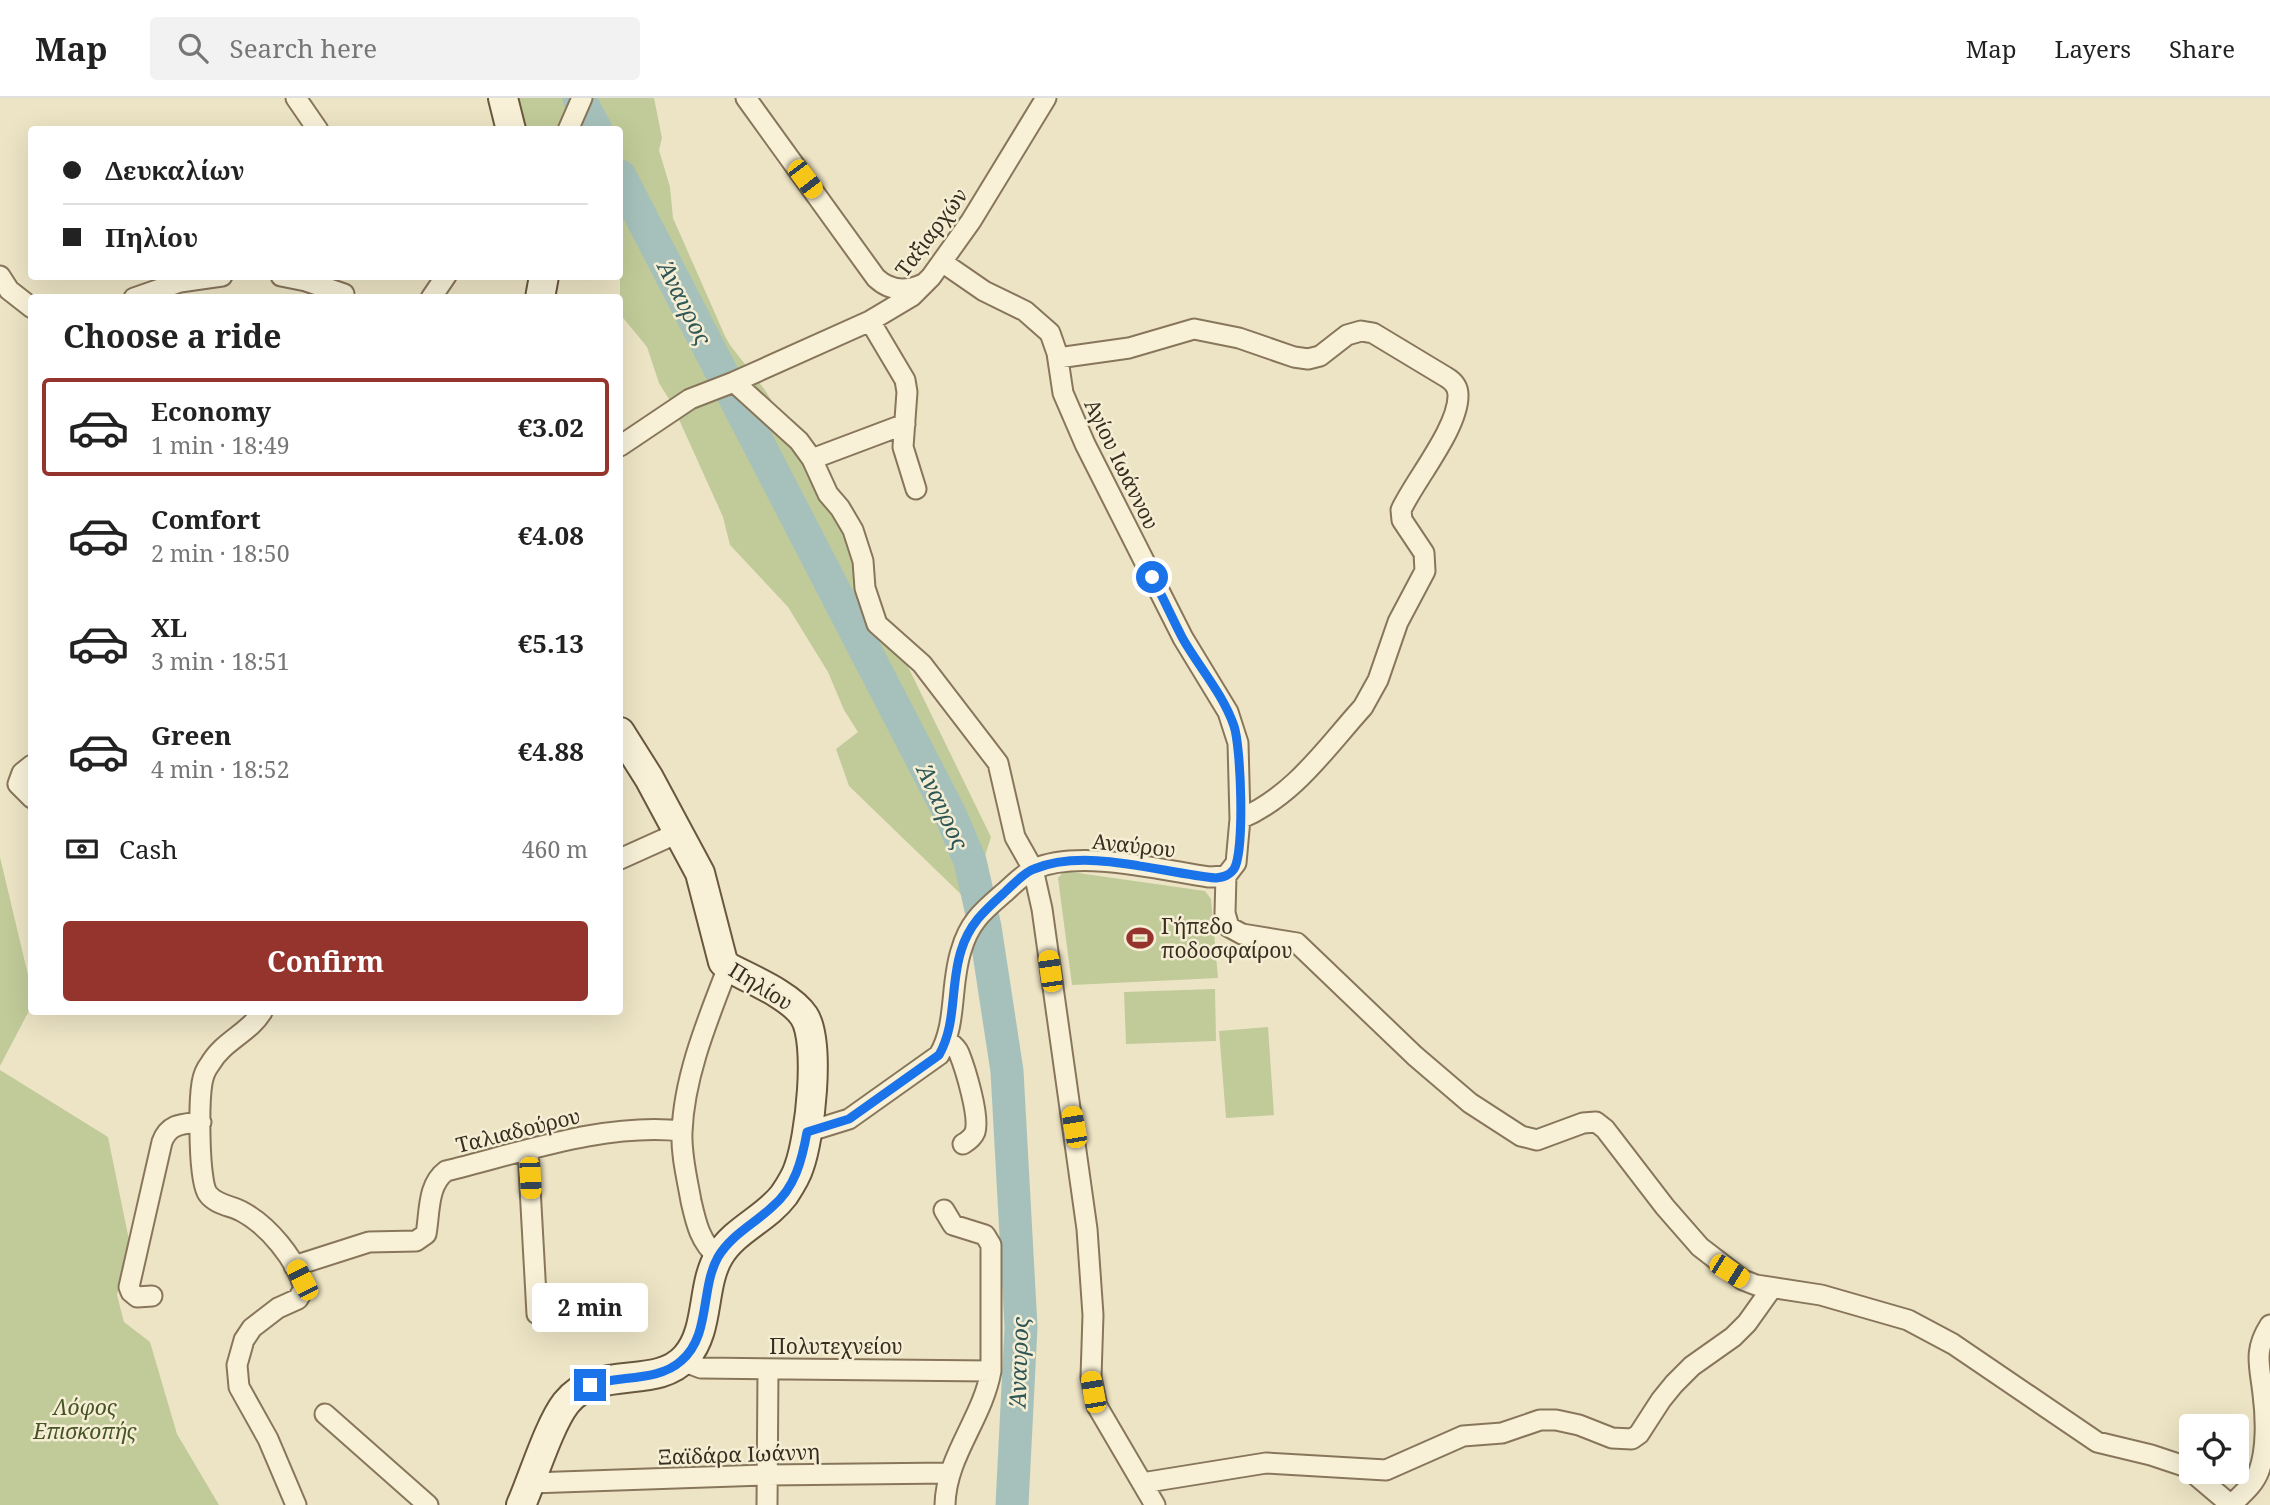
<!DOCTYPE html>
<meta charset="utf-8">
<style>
:root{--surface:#fff;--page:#f2f2f2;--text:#222;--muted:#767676;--line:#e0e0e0;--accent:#95342d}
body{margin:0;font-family:"Noto Serif",serif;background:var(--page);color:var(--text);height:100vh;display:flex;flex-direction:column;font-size:26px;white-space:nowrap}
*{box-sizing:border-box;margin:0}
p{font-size:23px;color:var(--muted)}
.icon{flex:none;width:38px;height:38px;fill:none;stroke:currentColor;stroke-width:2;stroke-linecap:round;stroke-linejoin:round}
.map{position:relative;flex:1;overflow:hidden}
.drawer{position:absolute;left:28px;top:196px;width:595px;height:721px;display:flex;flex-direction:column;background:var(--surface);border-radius:7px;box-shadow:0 7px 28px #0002}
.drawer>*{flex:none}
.banner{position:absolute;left:28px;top:28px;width:595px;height:154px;border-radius:7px;box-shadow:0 7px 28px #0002;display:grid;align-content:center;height:154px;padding:0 35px;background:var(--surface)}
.controls{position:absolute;left:2179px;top:1316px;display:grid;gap:14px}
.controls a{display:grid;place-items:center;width:70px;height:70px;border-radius:7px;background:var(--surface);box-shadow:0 7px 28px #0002;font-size:35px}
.end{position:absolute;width:32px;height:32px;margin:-16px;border:9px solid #1a73e8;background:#fff;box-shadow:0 0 0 4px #fff}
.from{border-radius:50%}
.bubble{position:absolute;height:49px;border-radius:7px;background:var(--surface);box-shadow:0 7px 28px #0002;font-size:23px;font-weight:700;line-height:49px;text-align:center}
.car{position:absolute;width:21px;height:42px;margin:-21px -10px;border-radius:9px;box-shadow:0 0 5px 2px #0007;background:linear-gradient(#f5c518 24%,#345 0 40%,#f5c518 0 76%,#345 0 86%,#f5c518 0)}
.banner b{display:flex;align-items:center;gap:24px;height:66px;font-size:26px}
.banner b+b{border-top:2px solid var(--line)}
.banner i{width:18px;height:18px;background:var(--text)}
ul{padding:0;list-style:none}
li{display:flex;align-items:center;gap:21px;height:98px;margin:0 14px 10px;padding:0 21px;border:4px solid transparent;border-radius:7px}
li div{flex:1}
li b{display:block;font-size:26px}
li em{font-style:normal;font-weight:700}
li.current{border-color:var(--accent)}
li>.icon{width:63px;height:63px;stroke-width:1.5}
h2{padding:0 35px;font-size:32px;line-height:84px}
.pay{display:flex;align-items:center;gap:18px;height:77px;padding:0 35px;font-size:26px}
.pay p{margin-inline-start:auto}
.action{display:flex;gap:14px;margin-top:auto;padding:14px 35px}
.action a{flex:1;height:80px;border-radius:7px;background:var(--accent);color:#fff;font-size:28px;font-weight:700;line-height:80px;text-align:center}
header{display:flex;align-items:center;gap:42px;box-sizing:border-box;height:98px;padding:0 35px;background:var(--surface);border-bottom:2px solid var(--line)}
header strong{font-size:33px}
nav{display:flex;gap:38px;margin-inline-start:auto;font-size:24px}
.search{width:490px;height:63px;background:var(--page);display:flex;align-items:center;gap:18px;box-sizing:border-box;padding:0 24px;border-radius:7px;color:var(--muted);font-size:26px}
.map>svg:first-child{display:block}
</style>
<header>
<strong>Map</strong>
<div class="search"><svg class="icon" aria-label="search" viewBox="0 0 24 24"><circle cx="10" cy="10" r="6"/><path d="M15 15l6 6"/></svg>Search here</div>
<nav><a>Map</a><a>Layers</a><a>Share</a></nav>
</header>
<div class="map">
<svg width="2270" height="1407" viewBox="0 0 2270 1407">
<rect width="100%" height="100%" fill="#ede4c5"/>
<!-- green -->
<path fill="#c1cb99" d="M517 0H654L662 40 659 52 670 89 673 120 725 238 730 247 765 292 801 349 991 739 970 805 849 688 836 651 858 634 844 612 828 574 788 509 730 447 723 419 672 306 659 285 647 249 620 216V32L526 31Z
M0 759 32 894 31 909 0 968Z
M1064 773 1205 793 1211 801 1218 880 1072 887 1058 780Z
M1215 891 1216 943 1126 946 1124 894Z
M1268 929 1274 1017 1226 1020 1219 933Z
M0 972 108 1039 129 1142 117 1197 124 1224 150 1244 177 1336 219 1407H0Z"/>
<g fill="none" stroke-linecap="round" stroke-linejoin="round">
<!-- river -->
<path stroke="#a6c1bb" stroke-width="33" d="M579 0 596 32
M620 78 950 716 970 763 985 829 1007 973 1021 1229 1012 1407"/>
<defs>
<path id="street" d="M296 0 318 32
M746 0 876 180C890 193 906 194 923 186
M568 32 582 0
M942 164 984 193 1025 213 1050 235 1057 255 1063 295 1085 346 1183 540 1228 614 1238 645 1240 721 1236 765 1226 778 1225 815 1229 829 1242 836 1297 845 1415 958 1470 1005 1521 1038 1537 1042 1583 1025 1596 1024 1605 1031 1665 1109 1700 1149 1743 1182 1756 1187 1821 1197 1908 1222 1953 1246 2097 1344 2151 1357 2184 1368 2191 1373
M0 178 9 192 32 210
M281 178 306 183 344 196
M134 200 180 184 222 178
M431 200 446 178
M870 223 905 282 907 294 903 349 916 391
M1058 260 1129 250 1194 231 1239 240 1294 259 1308 261 1320 258 1347 237 1361 233 1373 235 1446 279C1453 283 1458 288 1458 297 1459 329 1415 382 1401 412L1402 422 1424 455 1425 473 1398 524 1378 582 1363 609C1325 651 1294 698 1240 721
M734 284 870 223 912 198 931 179 971 123 1046 0
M620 348 690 301 734 284 799 343 812 361 828 396 840 410 853 432 863 463 865 490 877 526 922 566 998 665 1015 739 1033 771 1042 811 1087 1131 1093 1217 1091 1279 1097 1308 1155 1407
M812 361 905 326
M32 667 22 675 18 686 32 700
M620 761 680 734
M262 914C249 935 223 943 210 966 206 971 203 979 202 985 199 1003 198 1084 208 1096 215 1106 231 1108 241 1113 268 1127 296 1161 304 1190L298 1201 278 1210 252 1230 244 1242 237 1267 239 1289 268 1341 296 1407
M948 943C952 946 957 950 959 955 965 970 980 1018 975 1034 973 1039 968 1043 963 1046
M807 1034 849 1021 939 957C957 927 950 887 961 853 969 824 983 813 1005 794 1014 786 1023 776 1034 771 1080 751 1161 772 1209 779L1226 778
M528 1053 537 1216
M944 1112 953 1127 985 1137 991 1147V1273C982 1322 946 1358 945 1407
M718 1159C700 1144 696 1125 691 1103 687 1080 681 1057 682 1034 684 978 708 921 728 869
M294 1168 369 1144 416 1143 426 1136C430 1115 427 1087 446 1073 520 1055 606 1024 682 1033
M152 1198 137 1199 131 1194 129 1189 162 1044C169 1025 183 1026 201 1024
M682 1263 701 1270 991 1273
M325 1316 428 1407
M2192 1374 2231 1407
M531 1385 767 1377 949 1375
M1142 1385 1266 1365 1386 1372 1463 1338 1502 1335 1540 1322H1556L1579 1327 1612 1340 1632 1341 1639 1336 1661 1302 1674 1286 1692 1268 1733 1239 1747 1225 1772 1190
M767 1407 768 1271
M2231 1407C2241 1397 2254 1387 2259 1373 2267 1351 2266 1319 2263 1296 2260 1268 2253 1253 2270 1227"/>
<path id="secondary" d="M503 0 511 32
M540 200 544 178
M521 1407C533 1380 549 1327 566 1305 598 1265 656 1293 686 1259 710 1232 701 1188 719 1158 734 1132 766 1121 784 1097 790 1088 796 1079 799 1069 810 1039 821 944 804 918 790 897 750 881 728 869L723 864 700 775 649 680 620 634"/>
</defs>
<!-- street casing -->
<use href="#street" stroke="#88765b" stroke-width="23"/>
<!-- secondary casing -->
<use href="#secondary" stroke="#69573e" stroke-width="32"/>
<!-- street -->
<use href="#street" stroke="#f8f1d8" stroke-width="19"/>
<!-- secondary -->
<use href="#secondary" stroke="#f8f1d8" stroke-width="28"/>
</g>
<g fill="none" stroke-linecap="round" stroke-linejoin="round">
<!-- route -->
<path stroke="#1a73e8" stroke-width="9" d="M590 1287C618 1277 658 1284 681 1263 711 1238 700 1191 718 1159 731 1137 754 1126 772 1109 795 1090 802 1062 807 1034L849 1021 939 957C957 926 950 887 961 853 969 826 985 812 1005 794 1014 786 1023 775 1034 771 1087 749 1161 775 1216 780 1223 779 1229 778 1234 771 1245 753 1241 649 1234 628 1223 596 1199 569 1183 541 1172 520 1163 499 1152 479"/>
</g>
<!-- icons -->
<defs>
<symbol id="stadium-bare" viewBox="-9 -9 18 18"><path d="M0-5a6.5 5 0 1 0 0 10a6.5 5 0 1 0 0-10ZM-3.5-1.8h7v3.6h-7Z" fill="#95342d" stroke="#f5eed4" stroke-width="2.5" paint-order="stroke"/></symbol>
</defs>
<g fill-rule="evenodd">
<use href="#stadium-bare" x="1121" y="821" width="38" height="38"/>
</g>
<g text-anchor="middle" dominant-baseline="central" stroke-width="5" stroke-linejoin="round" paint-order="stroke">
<!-- street labels -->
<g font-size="21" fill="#382d1f" stroke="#f5eed4">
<text transform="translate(931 134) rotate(-53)">Ταξιαρχών</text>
<text transform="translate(1122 366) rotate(64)">Αγίου Ιωάννου</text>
<text transform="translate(1134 747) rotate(6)">Αναύρου</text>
<text transform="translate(761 888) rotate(32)">Πηλίου</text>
<text transform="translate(518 1032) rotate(-14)">Ταλιαδούρου</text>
<text x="836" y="1248">Πολυτεχνείου</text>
<text transform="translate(739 1356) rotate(-2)">Ξαϊδάρα Ιωάννη</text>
</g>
<!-- poi labels -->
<g font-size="21" fill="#382d1f" stroke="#f5eed4" text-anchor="start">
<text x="1161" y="828">Γήπεδο<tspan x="1161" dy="24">ποδοσφαίρου</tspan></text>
</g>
<!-- park labels -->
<g font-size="21" font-style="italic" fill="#455426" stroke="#f5eed4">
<text x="85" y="1309">Λόφος<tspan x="85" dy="24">Επισκοπής</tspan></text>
</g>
<!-- water labels -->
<g font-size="23" font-style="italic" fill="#2f5757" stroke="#f5eed4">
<text transform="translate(685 204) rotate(63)">Άναυρος</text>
<text transform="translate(943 708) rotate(65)">Άναυρος</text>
<text transform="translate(1018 1265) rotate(-88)">Άναυρος</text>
</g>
</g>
</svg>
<div class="controls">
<a><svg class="icon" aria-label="locate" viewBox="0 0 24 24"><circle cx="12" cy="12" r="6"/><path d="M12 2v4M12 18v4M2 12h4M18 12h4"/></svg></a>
</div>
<i class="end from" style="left:1152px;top:479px"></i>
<i class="end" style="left:590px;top:1287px"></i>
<div class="bubble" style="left:532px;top:1185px;width:116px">2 min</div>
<i class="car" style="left:805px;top:81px;rotate:143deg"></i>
<i class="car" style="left:1050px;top:873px;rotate:352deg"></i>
<i class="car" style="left:1074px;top:1029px;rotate:350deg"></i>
<i class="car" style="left:530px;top:1080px;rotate:177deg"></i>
<i class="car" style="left:1729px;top:1173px;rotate:122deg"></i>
<i class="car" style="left:302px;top:1182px;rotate:333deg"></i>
<i class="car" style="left:1093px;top:1294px;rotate:350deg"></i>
<div class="banner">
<b><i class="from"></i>Δευκαλίων</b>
<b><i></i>Πηλίου</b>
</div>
<section class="drawer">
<h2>Choose a ride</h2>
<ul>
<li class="current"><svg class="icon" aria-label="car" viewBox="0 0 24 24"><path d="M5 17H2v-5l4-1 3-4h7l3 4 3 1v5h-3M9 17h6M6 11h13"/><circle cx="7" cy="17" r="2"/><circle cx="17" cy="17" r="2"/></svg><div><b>Economy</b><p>1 min · 18:49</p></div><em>€3.02</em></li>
<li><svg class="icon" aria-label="car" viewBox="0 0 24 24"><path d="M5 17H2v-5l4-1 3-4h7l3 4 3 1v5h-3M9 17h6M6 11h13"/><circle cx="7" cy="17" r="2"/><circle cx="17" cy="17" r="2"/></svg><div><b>Comfort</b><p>2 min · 18:50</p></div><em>€4.08</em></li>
<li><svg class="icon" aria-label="car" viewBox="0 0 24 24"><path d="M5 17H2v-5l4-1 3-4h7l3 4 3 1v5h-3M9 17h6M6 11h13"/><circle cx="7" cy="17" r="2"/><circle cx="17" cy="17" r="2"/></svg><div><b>XL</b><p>3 min · 18:51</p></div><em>€5.13</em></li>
<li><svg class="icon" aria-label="car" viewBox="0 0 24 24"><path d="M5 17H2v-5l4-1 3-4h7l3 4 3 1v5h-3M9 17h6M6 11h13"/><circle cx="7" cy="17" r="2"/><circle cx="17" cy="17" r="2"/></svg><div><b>Green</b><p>4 min · 18:52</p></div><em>€4.88</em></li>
</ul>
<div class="pay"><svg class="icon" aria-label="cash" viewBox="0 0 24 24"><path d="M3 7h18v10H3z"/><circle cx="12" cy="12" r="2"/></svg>Cash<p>460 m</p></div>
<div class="action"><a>Confirm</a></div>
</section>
</div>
